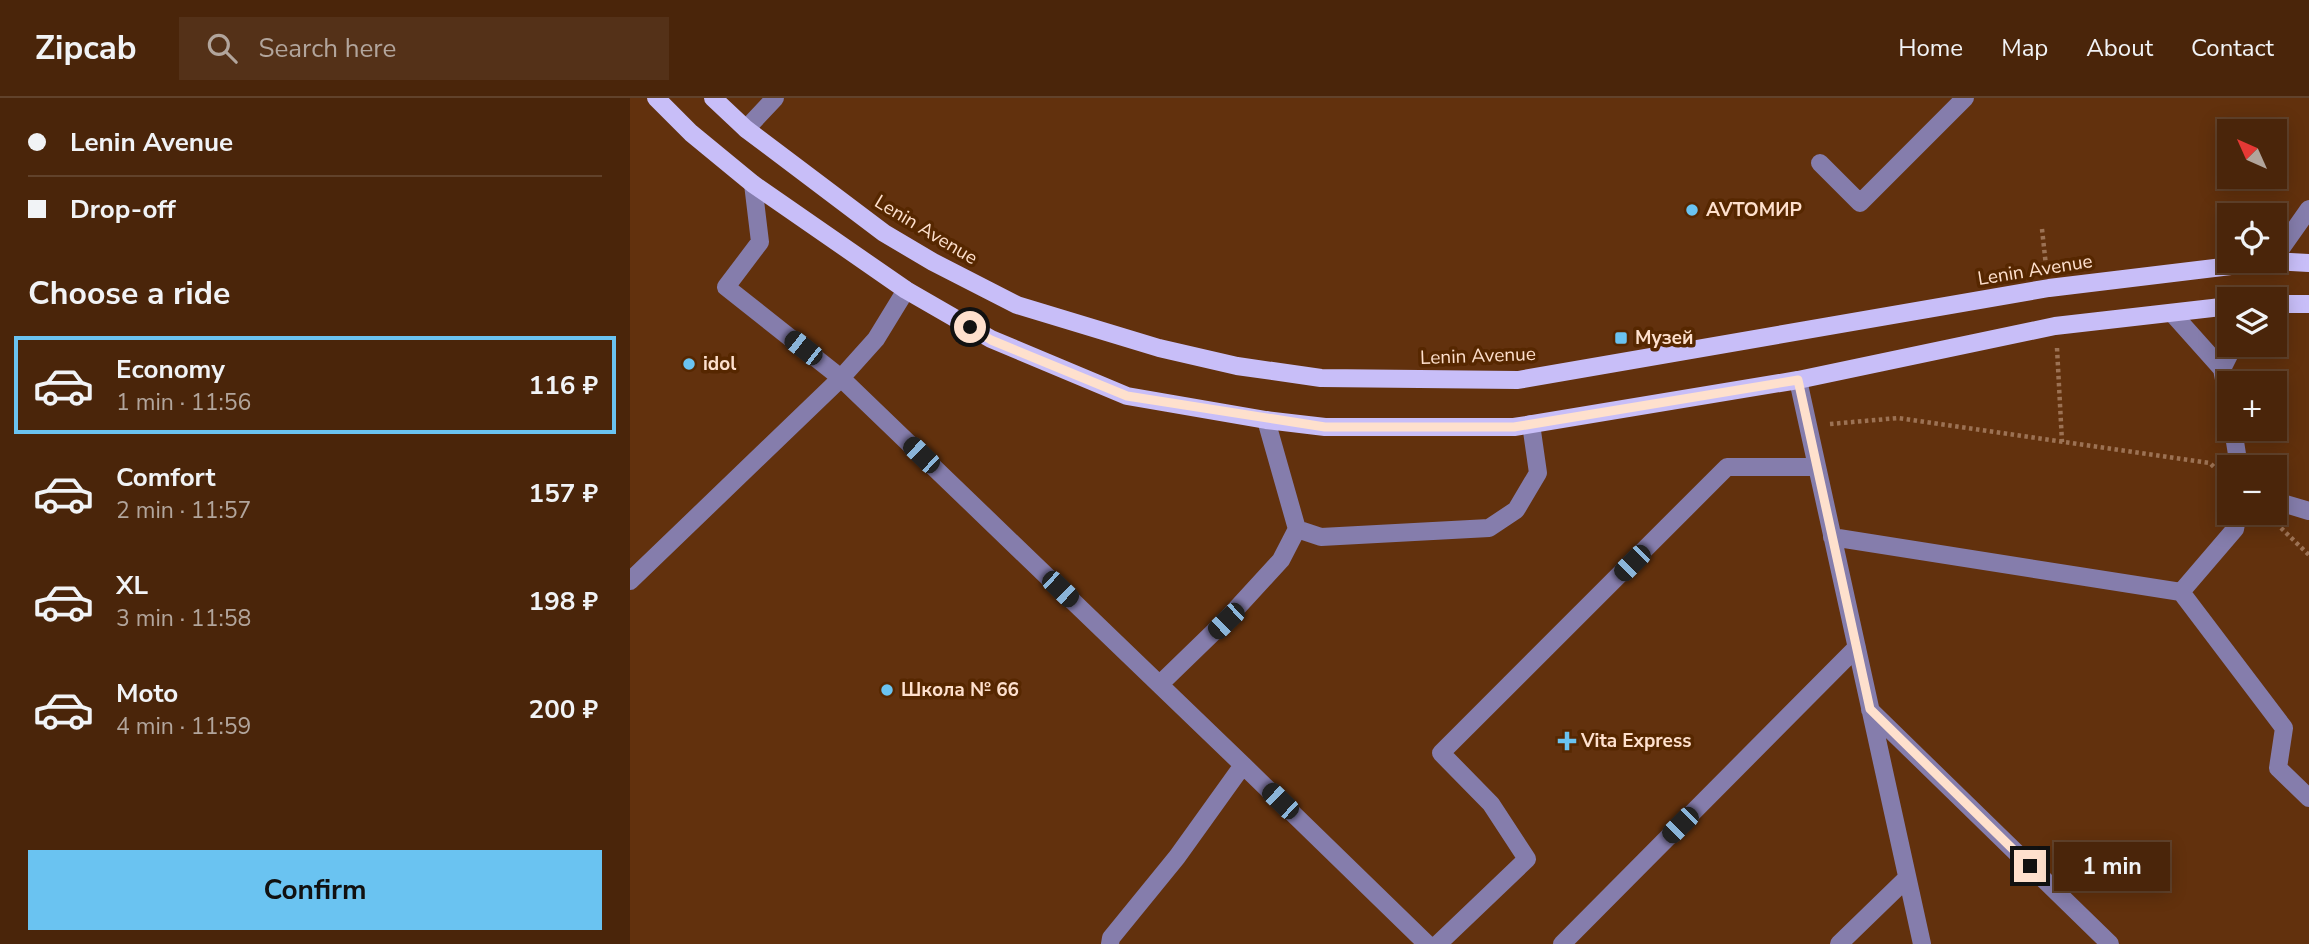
<!DOCTYPE html>
<meta charset="utf-8">
<style>
:root{--surface:#4a250a;--page:#543118;--text:#f1f3f6;--muted:#b2a59c;--line:#61422b;--accent:#6ac3f1}
body{margin:0;font-family:"Nunito Sans",sans-serif;background:var(--page);color:var(--text);height:100vh;display:flex;flex-direction:column;font-size:26px;white-space:nowrap}
*{box-sizing:border-box;margin:0}
p{font-size:23px;color:var(--muted)}
.icon{flex:none;width:38px;height:38px;fill:none;stroke:currentColor;stroke-width:2;stroke-linecap:round;stroke-linejoin:round}
.map{position:relative;flex:1;overflow:hidden}
.panel{display:flex;flex-direction:column;background:var(--surface);width:630px}
.panel>*{flex:none}
.banner{display:grid;align-content:center;height:154px;padding:0 28px;background:var(--surface)}
.needle{width:46px;rotate:315deg}
.fabs{position:absolute;left:1587px;top:21px;display:grid;gap:14px}
.fabs a{display:grid;place-items:center;width:70px;height:70px;border-radius:0px;background:var(--surface);box-shadow:0 4px 18px #0003,0 0 0 2px var(--line);font-size:35px}
.end{position:absolute;width:32px;height:32px;margin:-16px;border:9px solid #fee0cd;background:#111;box-shadow:0 0 0 4px #111}
.from{border-radius:50%}
.bubble{position:absolute;height:49px;border-radius:0px;background:var(--surface);box-shadow:0 4px 18px #0003,0 0 0 2px var(--line);font-size:23px;font-weight:700;line-height:49px;text-align:center}
.car{position:absolute;width:21px;height:42px;margin:-21px -10px;border-radius:9px;box-shadow:0 0 5px 2px #0007;background:linear-gradient(#222 24%,#8ab4d8 0 40%,#222 0 76%,#8ab4d8 0 86%,#222 0)}
.banner b{display:flex;align-items:center;gap:24px;height:66px;font-size:26px}
.banner b+b{border-top:2px solid var(--line)}
.banner i{width:18px;height:18px;background:var(--text)}
ul{padding:0;list-style:none}
li{display:flex;align-items:center;gap:21px;height:98px;margin:0 14px 10px;padding:0 14px;border:4px solid transparent;border-radius:0px}
li div{flex:1}
li b{display:block;font-size:26px}
li em{font-style:normal;font-weight:700}
li.current{border-color:var(--accent)}
li>.icon{width:63px;height:63px;stroke-width:1.5}
h2{padding:0 28px;font-size:32px;line-height:84px}
.primary-button{display:flex;gap:14px;margin-top:auto;padding:14px 28px}
.primary-button a{flex:1;height:80px;border-radius:0px;background:var(--accent);color:#111;font-size:28px;font-weight:700;line-height:80px;text-align:center}
header{display:flex;align-items:center;gap:42px;box-sizing:border-box;height:98px;padding:0 35px;background:var(--surface);border-bottom:2px solid var(--line)}
header strong{font-size:33px}
nav{display:flex;gap:38px;margin-inline-start:auto;font-size:24px}
.search{width:490px;height:63px;background:var(--page);display:flex;align-items:center;gap:18px;box-sizing:border-box;padding:0 24px;border-radius:0px;color:var(--muted);font-size:26px}
main{display:flex;flex:1;min-height:0}
.map>svg:first-child{display:block}
</style>
<header>
<strong>Zipcab</strong>
<div class="search"><svg class="icon" aria-label="search" viewBox="0 0 24 24"><circle cx="10" cy="10" r="6"/><path d="M15 15l6 6"/></svg>Search here</div>
<nav><a>Home</a><a>Map</a><a>About</a><a>Contact</a></nav>
</header>
<main>
<section class="panel">
<div class="banner">
<b><i class="from"></i>Lenin Avenue</b>
<b><i></i>Drop-off</b>
</div>
<h2>Choose a ride</h2>
<ul>
<li class="current"><svg class="icon" aria-label="car" viewBox="0 0 24 24"><path d="M5 17H2v-5l4-1 3-4h7l3 4 3 1v5h-3M9 17h6M6 11h13"/><circle cx="7" cy="17" r="2"/><circle cx="17" cy="17" r="2"/></svg><div><b>Economy</b><p>1 min · 11:56</p></div><em>116 ₽</em></li>
<li><svg class="icon" aria-label="car" viewBox="0 0 24 24"><path d="M5 17H2v-5l4-1 3-4h7l3 4 3 1v5h-3M9 17h6M6 11h13"/><circle cx="7" cy="17" r="2"/><circle cx="17" cy="17" r="2"/></svg><div><b>Comfort</b><p>2 min · 11:57</p></div><em>157 ₽</em></li>
<li><svg class="icon" aria-label="car" viewBox="0 0 24 24"><path d="M5 17H2v-5l4-1 3-4h7l3 4 3 1v5h-3M9 17h6M6 11h13"/><circle cx="7" cy="17" r="2"/><circle cx="17" cy="17" r="2"/></svg><div><b>XL</b><p>3 min · 11:58</p></div><em>198 ₽</em></li>
<li><svg class="icon" aria-label="car" viewBox="0 0 24 24"><path d="M5 17H2v-5l4-1 3-4h7l3 4 3 1v5h-3M9 17h6M6 11h13"/><circle cx="7" cy="17" r="2"/><circle cx="17" cy="17" r="2"/></svg><div><b>Moto</b><p>4 min · 11:59</p></div><em>200 ₽</em></li>
</ul>
<div class="primary-button"><a>Confirm</a></div>
</section>
<div class="map">
<svg width="1679" height="846" viewBox="0 0 1679 846">
<rect width="100%" height="100%" fill="#62310d"/>
<g fill="none" stroke-linecap="round" stroke-linejoin="round">
<!-- path -->
<path stroke="#9c7254" stroke-width="4.5" stroke-dasharray="3.5 3.5" stroke-linecap="butt" d="M1412 131 1416 168
M1427 250 1432 344
M1200 326 1268 320 1580 365 1585 370
M1651 430 1679 457"/>
<!-- minor -->
<path stroke="#857dac" stroke-width="18" d="M116 31 145 0
M1190 65 1230 105 1335 0
M123 86 130 144 96 189 211 280 613 667 547 759 481 840 480 846
M1645 159 1679 111
M1542 215 1592 271 1600 312
M1592 271 1604 247
M1168 282 1292 846
M1603 331 1609 369
M1645 403 1679 413
M667 431 691 439 859 430 886 412 908 375 901 326
M1202 439 1551 494 1654 630 1648 670 1679 700
M0 483 211 280 246 241 276 192
M1551 494 1605 431 1608 415
M530 586 595 523 651 462 667 431 636 322
M1240 612 1480 846
M613 667 797 846
M808 846 897 761 861 706 811 655 1097 369H1187
M932 846 1227 549
M1209 846 1277 780"/>
<!-- major -->
<path stroke="#c8bef8" stroke-width="18" d="M26 0 61 35 123 86 276 192 361 241 497 298 636 322 695 329H884L1168 282 1425 228 1600 208
M83 0 116 31 254 135 303 164 387 207 529 250 607 268 691 280 888 282 1419 190 1642 163 1679 165
M1645 206H1679"/>
</g>
<g fill="none" stroke-linecap="round" stroke-linejoin="round">
<!-- route -->
<path stroke="#fee0cd" stroke-width="9" d="M340 229 361 242 497 298 695 329H884L1168 282 1240 611 1400 768"/>
</g>
<!-- markers -->
<g fill="#6ac3f1" stroke="#562700" stroke-width="2.5">
<circle cx="1062" cy="112" r="7"/>
<rect x="984" y="233" width="14" height="14" rx="3.5"/>
<circle cx="59" cy="266" r="7"/>
<circle cx="257" cy="592" r="7"/>
<path d="M933.5 632.5h7v7h7v7h-7v7h-7v-7h-7v-7h7z"/>
</g>
<g text-anchor="middle" dominant-baseline="central" stroke-width="7" stroke-linejoin="round" paint-order="stroke">
<!-- poi labels -->
<g font-size="19" font-weight="bold" fill="#fee0cd" stroke="#562700" text-anchor="start">
<text x="1076" y="112">AVTOМИР</text>
<text x="1005" y="240">Музей</text>
<text x="73" y="266">idol</text>
<text x="271" y="592">Школа № 66</text>
<text x="951" y="643">Vita Express</text>
</g>
<!-- street labels -->
<g font-size="19" fill="#fee0cd" stroke="#562700">
<text transform="translate(296 132) rotate(31)">Lenin Avenue</text>
<text transform="translate(1405 172) rotate(-9)">Lenin Avenue</text>
<text transform="translate(848 258) rotate(-2)">Lenin Avenue</text>
</g>
</g>
</svg>
<div class="fabs">
<a><svg class="needle" viewBox="-14 -14 28 28"><path d="M0-13l5 13h-10z" fill="#e53935"/><path d="M0 13l5-13h-10z" fill="#b2a59c"/></svg></a>
<a><svg class="icon" aria-label="locate" viewBox="0 0 24 24"><circle cx="12" cy="12" r="6"/><path d="M12 2v4M12 18v4M2 12h4M18 12h4"/></svg></a>
<a><svg class="icon" aria-label="layers" viewBox="0 0 24 24"><path d="M12 4l9 5-9 5-9-5zM3 14l9 5 9-5"/></svg></a>
<a>+</a>
<a>−</a>
</div>
<i class="end from" style="left:340px;top:229px"></i>
<i class="end" style="left:1400px;top:768px"></i>
<div class="bubble" style="left:1424px;top:744px;width:116px">1 min</div>
<i class="car" style="left:173px;top:250px;rotate:308deg"></i>
<i class="car" style="left:291px;top:357px;rotate:314deg"></i>
<i class="car" style="left:1002px;top:465px;rotate:225deg"></i>
<i class="car" style="left:430px;top:491px;rotate:134deg"></i>
<i class="car" style="left:596px;top:523px;rotate:226deg"></i>
<i class="car" style="left:650px;top:703px;rotate:314deg"></i>
<i class="car" style="left:1050px;top:727px;rotate:225deg"></i>
</div>
</main>
